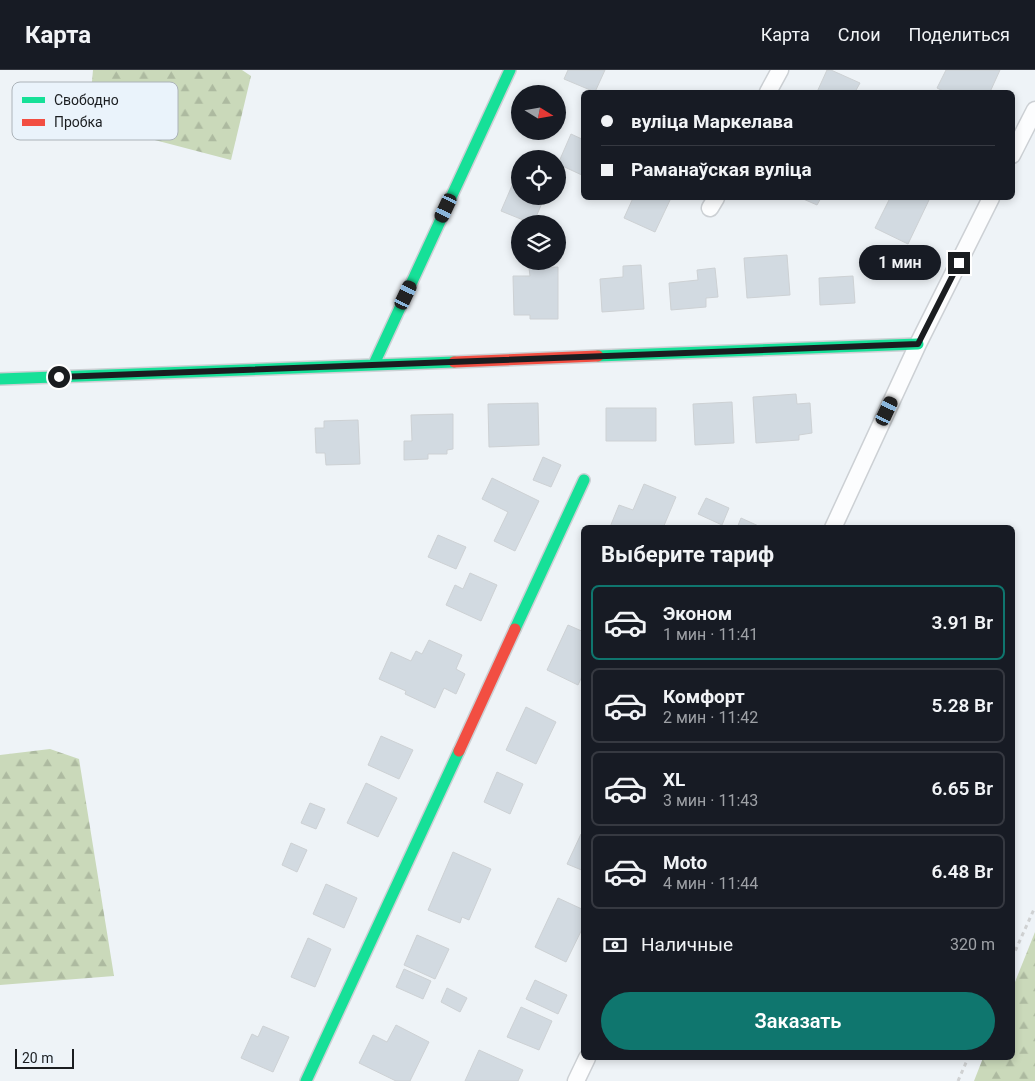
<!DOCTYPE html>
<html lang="ru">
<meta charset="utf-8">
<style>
:root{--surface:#171b24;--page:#242831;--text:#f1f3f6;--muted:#9ea1a6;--line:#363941;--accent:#0f766e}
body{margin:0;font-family:Roboto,sans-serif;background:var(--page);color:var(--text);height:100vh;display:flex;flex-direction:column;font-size:19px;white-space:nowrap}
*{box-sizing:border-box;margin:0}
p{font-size:16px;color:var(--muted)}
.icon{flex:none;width:28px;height:28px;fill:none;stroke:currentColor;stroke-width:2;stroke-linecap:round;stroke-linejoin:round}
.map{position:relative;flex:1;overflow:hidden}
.side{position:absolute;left:581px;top:455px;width:434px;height:535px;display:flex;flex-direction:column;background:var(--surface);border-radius:8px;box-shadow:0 2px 8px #0003}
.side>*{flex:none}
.hud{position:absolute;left:581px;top:20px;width:434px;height:110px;border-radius:8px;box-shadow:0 2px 8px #0003;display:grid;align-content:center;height:110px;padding:0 20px;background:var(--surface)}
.needle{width:32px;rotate:101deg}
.tools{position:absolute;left:511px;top:15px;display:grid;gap:10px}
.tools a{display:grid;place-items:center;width:55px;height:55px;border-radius:50%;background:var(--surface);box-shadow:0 2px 8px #0003;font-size:25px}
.scale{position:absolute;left:15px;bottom:12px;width:59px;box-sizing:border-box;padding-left:5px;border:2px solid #1a1d20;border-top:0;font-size:14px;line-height:18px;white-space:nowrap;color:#1a1d20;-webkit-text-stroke:4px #eaf3fb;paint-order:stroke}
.end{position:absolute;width:22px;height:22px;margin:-11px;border:6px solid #1a1d20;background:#fff;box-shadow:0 0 0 2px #fff}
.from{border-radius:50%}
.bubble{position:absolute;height:35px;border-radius:18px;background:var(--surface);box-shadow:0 2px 8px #0003;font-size:16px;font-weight:600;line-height:35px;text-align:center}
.car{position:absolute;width:15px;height:30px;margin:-15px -8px;border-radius:6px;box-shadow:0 0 4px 1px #0007;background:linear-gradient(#222 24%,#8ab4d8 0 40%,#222 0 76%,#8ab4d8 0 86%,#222 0)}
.hud b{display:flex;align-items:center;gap:18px;height:48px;font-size:19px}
.hud b+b{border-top:1px solid var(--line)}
.hud i{width:12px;height:12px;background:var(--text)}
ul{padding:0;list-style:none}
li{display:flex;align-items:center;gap:15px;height:75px;margin:0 10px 8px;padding:0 10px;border:2px solid var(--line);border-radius:8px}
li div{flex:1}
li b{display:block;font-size:19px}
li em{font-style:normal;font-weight:600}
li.active{border-color:var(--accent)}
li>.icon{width:45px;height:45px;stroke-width:1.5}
h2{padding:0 20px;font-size:22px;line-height:60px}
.pay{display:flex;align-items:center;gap:12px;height:55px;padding:0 20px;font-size:19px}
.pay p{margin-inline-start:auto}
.action{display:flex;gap:10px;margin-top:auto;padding:10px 20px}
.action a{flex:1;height:58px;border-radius:30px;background:var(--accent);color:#fff;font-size:20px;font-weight:600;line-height:58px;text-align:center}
header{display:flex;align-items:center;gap:30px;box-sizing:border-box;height:70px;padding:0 25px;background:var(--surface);border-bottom:1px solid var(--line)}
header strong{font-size:24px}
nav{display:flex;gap:28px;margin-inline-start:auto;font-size:18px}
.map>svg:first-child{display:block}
</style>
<header>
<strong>Карта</strong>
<nav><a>Карта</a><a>Слои</a><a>Поделиться</a></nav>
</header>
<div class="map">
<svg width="1035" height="1011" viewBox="0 0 1035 1011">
<defs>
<pattern id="forest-firs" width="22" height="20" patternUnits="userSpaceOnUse" patternTransform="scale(1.25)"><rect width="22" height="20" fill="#cad9ba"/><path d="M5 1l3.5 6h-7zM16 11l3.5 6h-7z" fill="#adbaa0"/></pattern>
</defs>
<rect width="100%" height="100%" fill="#eef3f7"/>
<!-- forest -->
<path fill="url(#forest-firs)" d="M93 0H242L251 6 231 90 147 68 89 45Z
M50 679 79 689 114 906 0 915V685Z
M1035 862V1011H974L983 988H1012L1013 917Z"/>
<!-- building -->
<path fill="#d2dae1" stroke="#cdd1d4" d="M568 0H605L595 22 564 9Z
M827 0H831L860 13 855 22H817Z
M946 0H1000L990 22H945L937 18Z
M571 64 584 70V106L558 94Z
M520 97V126H545L533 154 501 141Z
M633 128H671L655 162 624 148Z
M801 128H821L817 135Z
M890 128H923L929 130 908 174 875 158Z
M787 185 790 225 747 228 744 188Z
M641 195 644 239 602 242 600 209 623 207V196Z
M558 197V249H530V245H514L513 206H530L529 198Z
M715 198 718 227 706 228V237L671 240 669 213 698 210 697 200Z
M853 206 855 233 820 235 819 208Z
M796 324 797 334 810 333 812 363 799 365V370L756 373 753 327Z
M732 332 734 373 695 375 693 334Z
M538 333 539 375 489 377 488 334Z
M606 338H656V371H606Z
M453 344V379L447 380V384H428V389L404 390V371H412L411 345Z
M358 350 360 394 326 395 325 383H316L315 358H324V351Z
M543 387 561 395 551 417 533 410Z
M492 408 539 431 515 481 494 471 508 442 482 429Z
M644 414 676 427 663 458 610 457 619 435 633 440Z
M706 428 729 438 722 455 698 444Z
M741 448 763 458H737Z
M438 465 466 477 456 499 428 487Z
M470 503 497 515 481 551 446 535 455 515 463 519Z
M568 555 584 562V602L578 615 547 600Z
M429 570 462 585 456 599 465 604 456 624 444 618 435 638 405 624 406 621 379 609 391 582 411 591 416 581 422 584Z
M526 637 556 652 536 694 506 680Z
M381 666 413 680 399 709 368 695Z
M497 702 523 714 510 744 484 732Z
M366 713 397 728 378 767 347 753Z
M310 733 325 739 316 759 301 753Z
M581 764 584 766V801L567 794Z
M291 773 307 780 297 802 282 795Z
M453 782 491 799 469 850 462 847 460 853 428 840Z
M326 814 357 828 344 858 313 844Z
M558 828 584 840V855L566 892 535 877Z
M417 865 449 879 435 909 404 895Z
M308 868 331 879 315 917 291 907Z
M404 899 431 911 423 929 396 917Z
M535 910 567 925 558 944 526 929Z
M447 918 467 928 460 942 441 932Z
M521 937 552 951 539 980 507 967Z
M396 955 429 972 410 1011H396L359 993 373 965 387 972Z
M263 956 289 967 273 1002 241 988 252 964 258 967Z
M479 980 523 1000 518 1011H465Z"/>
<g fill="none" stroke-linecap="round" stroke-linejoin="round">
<defs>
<path id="street" d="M768 22 780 0
M1012 85 1035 40
M710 138 716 128
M833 458 918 274 991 128
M576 1011 587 988"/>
<path id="fast" d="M598 286 918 274
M374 294 510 0
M0 309 454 292
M515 559 584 410
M306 1011 459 681"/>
<path id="jam" d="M454 292 598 286
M459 681 515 559"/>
</defs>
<!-- street casing -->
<use href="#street" stroke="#ccd0d4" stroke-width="19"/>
<!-- fast casing -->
<use href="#fast" stroke="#ccd0d4" stroke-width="14"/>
<!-- jam casing -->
<use href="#jam" stroke="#ccd0d4" stroke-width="14"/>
<!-- path -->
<path stroke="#cfd1d2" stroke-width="3" stroke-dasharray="4 4" stroke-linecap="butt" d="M1012 888 1035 837
M958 1011 968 988"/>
<!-- street -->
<use href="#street" stroke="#fcfdfe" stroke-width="16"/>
<!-- fast -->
<use href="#fast" stroke="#16e098" stroke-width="11"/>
<!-- jam -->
<use href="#jam" stroke="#f24e42" stroke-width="11"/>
</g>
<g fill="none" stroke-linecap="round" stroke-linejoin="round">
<!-- route -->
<path stroke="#1a1d20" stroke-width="6" d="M59 307 918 274 959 193"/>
</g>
<!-- legend -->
<rect x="12" y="12" width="166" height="58" rx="8" fill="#eaf3fb" stroke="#acb3b9" stroke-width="1"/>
<rect x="22" y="27" width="23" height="6" fill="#16e098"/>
<rect x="22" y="49" width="23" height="7" fill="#f24e42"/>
<g font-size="14" fill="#1a1d20">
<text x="54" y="35">Свободно</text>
<text x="54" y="57">Пробка</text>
</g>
</svg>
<div class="tools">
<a><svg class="needle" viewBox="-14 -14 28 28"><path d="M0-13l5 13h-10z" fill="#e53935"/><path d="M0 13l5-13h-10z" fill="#9ea1a6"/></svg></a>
<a><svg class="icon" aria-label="locate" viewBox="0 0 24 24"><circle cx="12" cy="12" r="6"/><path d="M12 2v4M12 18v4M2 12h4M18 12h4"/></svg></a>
<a><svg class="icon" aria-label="layers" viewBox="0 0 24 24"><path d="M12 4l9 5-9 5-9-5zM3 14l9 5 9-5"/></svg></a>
</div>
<div class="scale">20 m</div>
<i class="end from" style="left:59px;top:307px"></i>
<i class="end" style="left:959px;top:193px"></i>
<div class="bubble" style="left:859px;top:175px;width:82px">1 мин</div>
<i class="car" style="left:446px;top:138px;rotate:205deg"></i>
<i class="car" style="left:406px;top:225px;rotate:25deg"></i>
<i class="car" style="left:887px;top:341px;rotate:25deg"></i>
<div class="hud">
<b><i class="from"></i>вуліца Маркелава</b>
<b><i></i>Раманаўская вуліца</b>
</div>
<section class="side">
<h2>Выберите тариф</h2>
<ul>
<li class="active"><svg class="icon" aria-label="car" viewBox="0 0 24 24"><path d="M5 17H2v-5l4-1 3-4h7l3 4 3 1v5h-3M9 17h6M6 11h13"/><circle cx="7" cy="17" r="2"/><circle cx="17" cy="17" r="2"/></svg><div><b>Эконом</b><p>1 мин · 11:41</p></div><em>3.91 Br</em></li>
<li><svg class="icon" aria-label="car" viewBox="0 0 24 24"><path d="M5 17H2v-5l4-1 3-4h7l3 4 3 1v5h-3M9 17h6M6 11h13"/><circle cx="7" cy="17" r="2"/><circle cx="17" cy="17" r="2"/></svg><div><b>Комфорт</b><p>2 мин · 11:42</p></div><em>5.28 Br</em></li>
<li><svg class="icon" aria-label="car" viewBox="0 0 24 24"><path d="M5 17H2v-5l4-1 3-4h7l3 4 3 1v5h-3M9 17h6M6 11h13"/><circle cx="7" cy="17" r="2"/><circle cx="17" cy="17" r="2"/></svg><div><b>XL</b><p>3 мин · 11:43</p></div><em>6.65 Br</em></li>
<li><svg class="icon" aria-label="car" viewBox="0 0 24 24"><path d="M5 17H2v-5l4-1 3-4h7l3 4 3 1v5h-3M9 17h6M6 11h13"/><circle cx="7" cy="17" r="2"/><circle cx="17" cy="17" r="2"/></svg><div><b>Moto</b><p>4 мин · 11:44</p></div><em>6.48 Br</em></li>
</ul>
<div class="pay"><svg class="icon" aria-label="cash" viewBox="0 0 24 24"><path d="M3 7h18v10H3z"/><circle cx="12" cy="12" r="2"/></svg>Наличные<p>320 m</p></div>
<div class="action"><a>Заказать</a></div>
</section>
</div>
